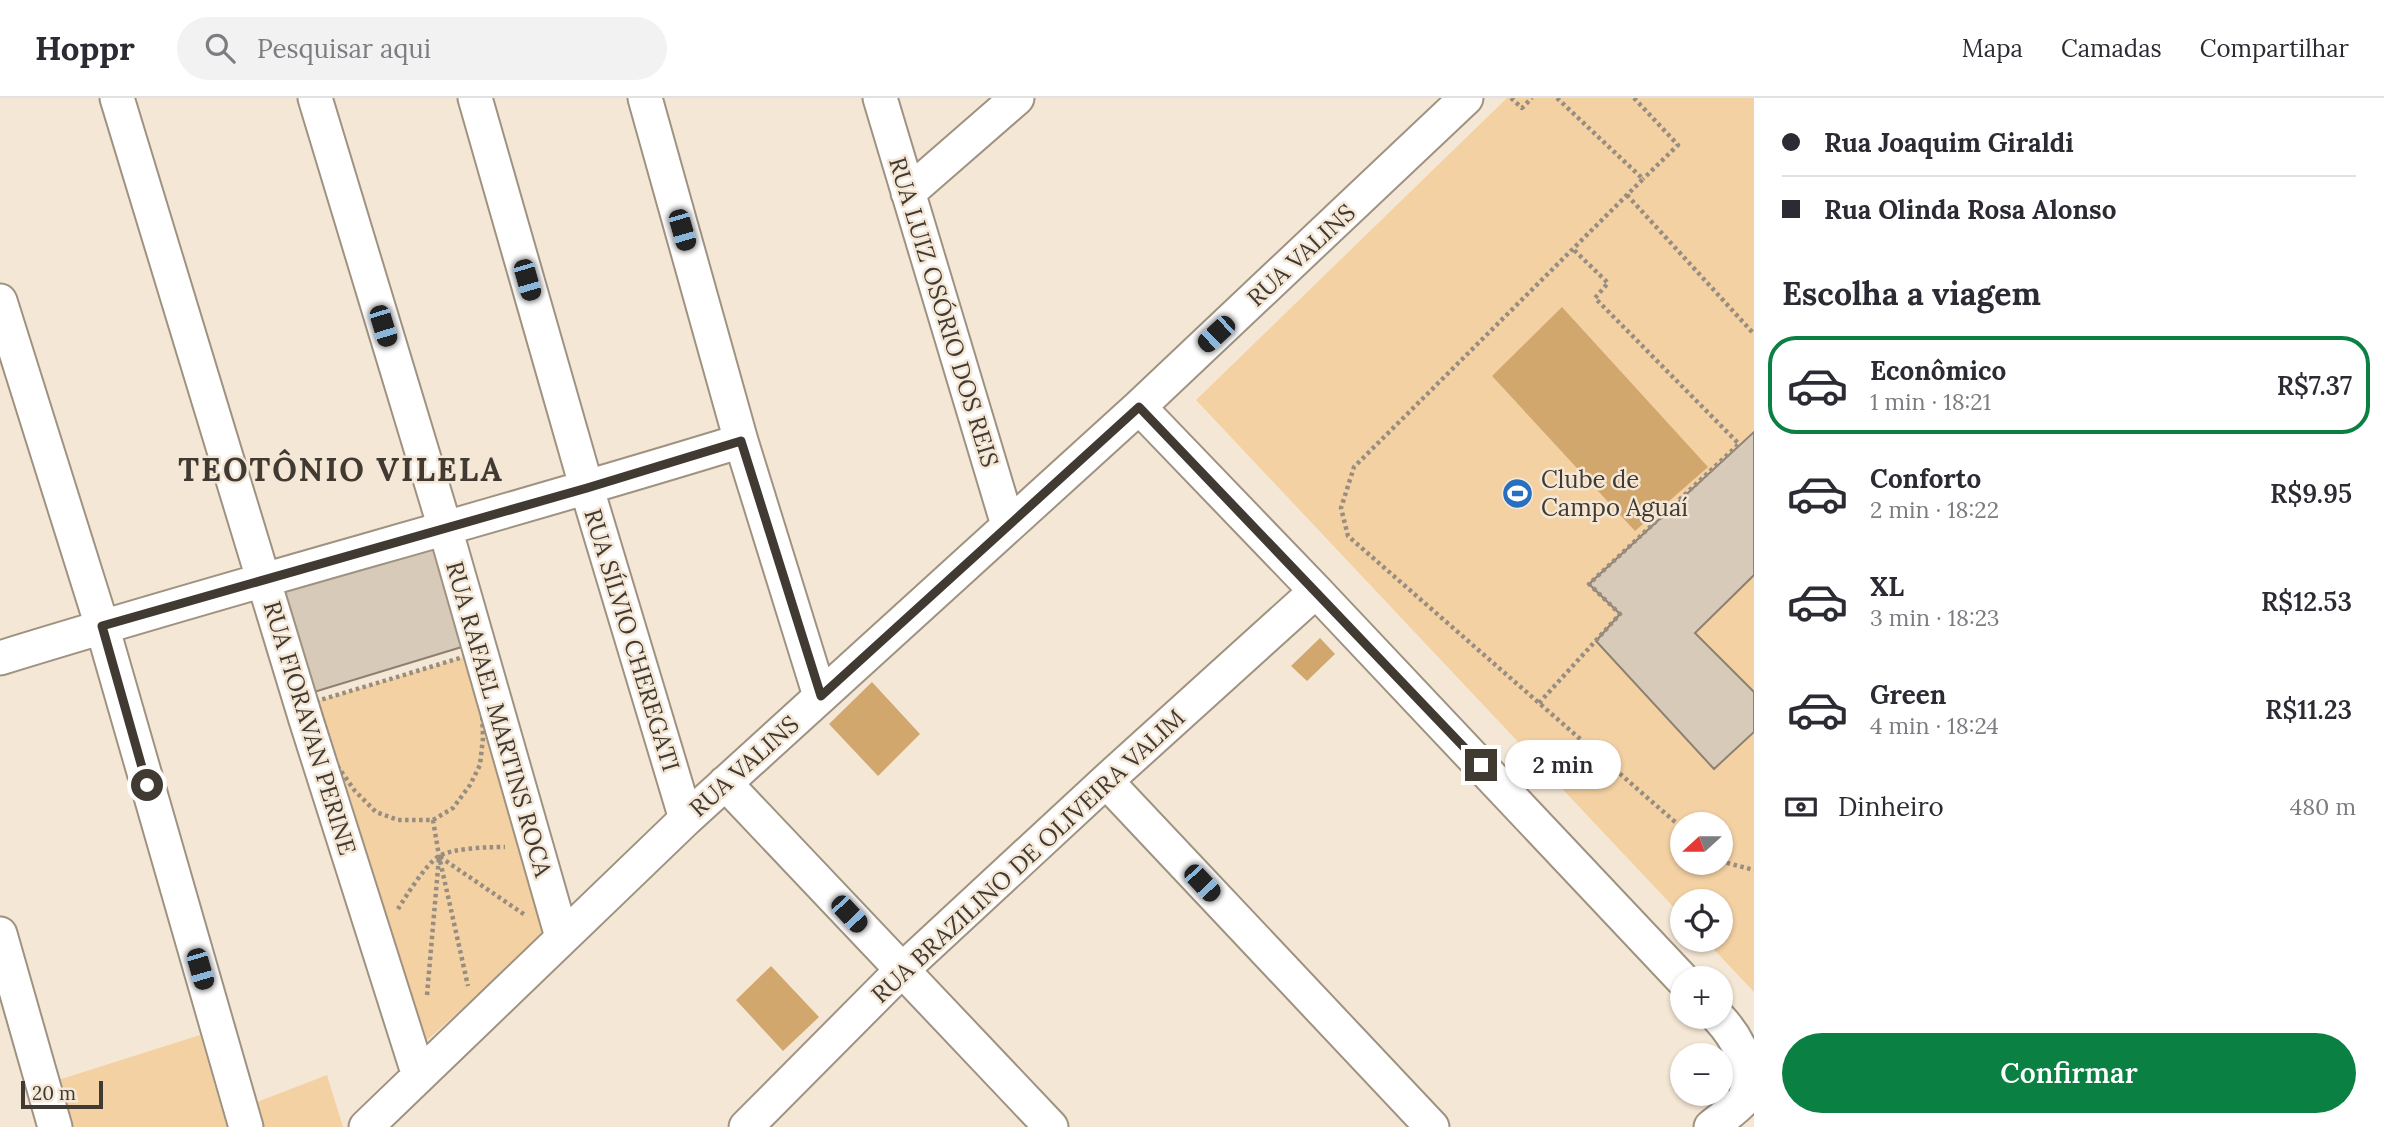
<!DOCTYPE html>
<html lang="pt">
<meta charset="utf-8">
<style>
:root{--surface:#fff;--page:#f2f2f3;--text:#2b2b33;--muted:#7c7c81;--line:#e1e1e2;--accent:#0b8043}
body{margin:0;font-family:Lora,serif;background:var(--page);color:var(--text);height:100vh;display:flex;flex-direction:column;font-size:26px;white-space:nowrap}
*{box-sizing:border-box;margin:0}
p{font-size:23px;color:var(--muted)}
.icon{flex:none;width:38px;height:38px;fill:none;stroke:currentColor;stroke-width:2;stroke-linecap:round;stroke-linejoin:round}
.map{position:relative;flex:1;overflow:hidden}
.details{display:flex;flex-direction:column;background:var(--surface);width:630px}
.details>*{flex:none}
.top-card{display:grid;align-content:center;height:154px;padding:0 28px;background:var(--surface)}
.needle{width:46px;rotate:249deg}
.tools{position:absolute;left:1670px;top:714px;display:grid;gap:14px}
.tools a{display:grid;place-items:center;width:63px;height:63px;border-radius:50%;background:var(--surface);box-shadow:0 2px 5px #0004;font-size:35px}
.scale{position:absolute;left:21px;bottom:18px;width:82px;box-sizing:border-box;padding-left:7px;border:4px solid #403a33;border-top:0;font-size:19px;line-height:24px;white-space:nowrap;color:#403a33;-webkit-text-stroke:5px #f5e7d5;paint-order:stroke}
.end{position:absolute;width:32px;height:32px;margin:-16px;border:9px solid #403a33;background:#fff;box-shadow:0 0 0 4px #fff}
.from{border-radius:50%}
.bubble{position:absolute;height:49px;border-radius:24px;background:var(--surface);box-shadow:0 2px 5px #0004;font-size:23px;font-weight:600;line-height:49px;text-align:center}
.car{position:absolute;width:21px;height:42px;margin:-21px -10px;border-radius:9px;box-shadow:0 0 5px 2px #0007;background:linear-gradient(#222 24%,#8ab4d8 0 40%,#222 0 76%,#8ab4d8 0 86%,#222 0)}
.top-card b{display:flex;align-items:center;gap:24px;height:66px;font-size:26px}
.top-card b+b{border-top:2px solid var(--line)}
.top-card i{width:18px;height:18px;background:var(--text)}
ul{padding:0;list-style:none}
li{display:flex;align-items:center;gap:21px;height:98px;margin:0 14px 10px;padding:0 14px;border:4px solid transparent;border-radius:28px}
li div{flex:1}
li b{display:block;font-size:26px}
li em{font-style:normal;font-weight:600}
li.current{border-color:var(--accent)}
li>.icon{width:63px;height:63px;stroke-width:1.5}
h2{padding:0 28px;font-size:32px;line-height:84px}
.pay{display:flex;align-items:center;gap:18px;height:77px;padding:0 28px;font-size:26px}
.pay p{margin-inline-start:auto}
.cta{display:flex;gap:14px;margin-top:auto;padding:14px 28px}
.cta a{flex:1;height:80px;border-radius:42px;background:var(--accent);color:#fff;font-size:28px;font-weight:600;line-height:80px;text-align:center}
header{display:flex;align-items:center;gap:42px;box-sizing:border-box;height:98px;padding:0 35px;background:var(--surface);border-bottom:2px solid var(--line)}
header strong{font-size:33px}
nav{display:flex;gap:38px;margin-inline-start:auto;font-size:24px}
.search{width:490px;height:63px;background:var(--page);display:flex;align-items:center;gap:18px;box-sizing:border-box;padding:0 24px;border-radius:38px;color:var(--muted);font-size:26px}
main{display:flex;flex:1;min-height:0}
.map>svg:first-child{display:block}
</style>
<header>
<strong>Hoppr</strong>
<div class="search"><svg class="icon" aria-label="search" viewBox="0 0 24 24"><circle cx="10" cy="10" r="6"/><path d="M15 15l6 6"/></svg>Pesquisar aqui</div>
<nav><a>Mapa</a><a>Camadas</a><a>Compartilhar</a></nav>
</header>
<main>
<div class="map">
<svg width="1754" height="1029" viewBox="0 0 1754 1029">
<rect width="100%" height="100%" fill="#f5e7d5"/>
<!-- green -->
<path fill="#f4d1a3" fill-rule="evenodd" d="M1507 0H1754V894L1705 842H1720V803H1682V818L1196 302ZM1682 726H1720V765H1682Z
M467 558 548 833 423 946 317 603Z
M200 937 227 1029H69L55 983Z
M327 977 343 1029H264L257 1004Z"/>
<!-- water -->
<path fill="#d2a76e" d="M1562 209 1708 369 1635 433 1492 278Z
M1320 540 1335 556 1307 583 1291 568Z
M872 584 920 636 878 678 829 626Z
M771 868 819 919 783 953 736 902Z"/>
<!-- building -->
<path fill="#d8cab8" stroke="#8d8070" stroke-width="2" d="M1754 334V477L1695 535 1754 594V634L1714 671 1596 543 1620 516 1589 486Z
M437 443 465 548 314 594 284 490Z"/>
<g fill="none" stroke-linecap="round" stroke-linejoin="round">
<defs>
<path id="minor" d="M117 0 306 622 419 978
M315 0 445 430 562 839
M475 0 587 391 686 721
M645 0 741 343 820 598
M880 0 1008 427
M908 95 1017 0
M0 203 102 528 246 1029
M1139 309 1316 493 1682 881
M0 560C246 484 495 419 741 343
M1106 683 1432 1029
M725 685 1051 1029
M0 836 55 1029
M366 1029 686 721 1139 309 1466 0
M746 1029 902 872 1106 683 1316 493
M1711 1029C1722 1020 1736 1011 1745 1000 1754 970 1737 939 1718 919"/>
</defs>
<!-- minor casing -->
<use href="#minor" stroke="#9f9281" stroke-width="37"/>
<!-- path -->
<path stroke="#978d80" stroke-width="4.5" stroke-dasharray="3.5 3.5" stroke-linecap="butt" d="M1511 0 1522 10 1532 0
M1557 0 1643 81 1354 369 1341 410 1348 438 1682 730
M1634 0 1678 47 1643 81
M1627 97 1754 236
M467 558 482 610 483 640 480 667 470 687 453 710 433 722H398L376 714 355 693 336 666 317 603Z
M1539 605 1620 516 1589 486 1739 346 1595 200 1608 185 1573 151
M433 722 439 758 468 888
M440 759 525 817
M1720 763 1754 772
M398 811C406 798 426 766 439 758 453 750 489 749 505 749
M427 897 439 759"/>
<!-- minor -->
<use href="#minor" stroke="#fff" stroke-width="33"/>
</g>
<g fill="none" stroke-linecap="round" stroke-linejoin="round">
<!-- route -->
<path stroke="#403a33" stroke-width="9" d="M147 687 102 528 587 390 741 343 821 598 1139 309 1481 667"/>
</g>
<!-- icons -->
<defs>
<symbol id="stadium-disc" viewBox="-11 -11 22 22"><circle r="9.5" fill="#286fc0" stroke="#f5e7d5"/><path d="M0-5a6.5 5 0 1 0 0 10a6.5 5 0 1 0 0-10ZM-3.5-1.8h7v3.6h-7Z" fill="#fff"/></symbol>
</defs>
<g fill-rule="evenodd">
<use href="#stadium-disc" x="1500" y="378" width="35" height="35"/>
</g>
<g text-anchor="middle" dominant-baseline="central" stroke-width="5" stroke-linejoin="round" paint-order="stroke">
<!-- street labels -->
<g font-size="24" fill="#403a33" stroke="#f5e7d5">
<text transform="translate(1301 157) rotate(-43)">RUA VALINS</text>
<text transform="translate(944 214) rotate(73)">RUA LUIZ OSÓRIO DOS REIS</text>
<text transform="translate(632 542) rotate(73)">RUA SÍLVIO CHEREGATI</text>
<text transform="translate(499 621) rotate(74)">RUA RAFAEL MARTINS ROCA</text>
<text transform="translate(310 630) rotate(73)">RUA FIORAVAN PERINE</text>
<text transform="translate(744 668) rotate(-42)">RUA VALINS</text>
<text transform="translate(1028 758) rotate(-43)">RUA BRAZILINO DE OLIVEIRA VALIM</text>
</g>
<!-- poi labels -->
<g font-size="24" fill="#403a33" stroke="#f5e7d5" text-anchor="start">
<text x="1541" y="381">Clube de<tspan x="1541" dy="28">Campo Aguaí</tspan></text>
</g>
<!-- district labels -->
<g font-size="32" font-weight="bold" letter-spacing="2" fill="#403a33" stroke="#f5e7d5">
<text x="341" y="371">TEOTÔNIO VILELA</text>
</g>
</g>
</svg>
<div class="tools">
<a><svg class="needle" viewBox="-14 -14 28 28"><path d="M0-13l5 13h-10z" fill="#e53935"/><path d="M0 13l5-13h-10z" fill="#7c7c81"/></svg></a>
<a><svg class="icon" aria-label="locate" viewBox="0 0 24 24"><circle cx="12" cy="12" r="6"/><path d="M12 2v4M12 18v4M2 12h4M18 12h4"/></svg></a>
<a>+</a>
<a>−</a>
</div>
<div class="scale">20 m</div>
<i class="end from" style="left:147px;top:687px"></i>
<i class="end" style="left:1481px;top:667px"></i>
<div class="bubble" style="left:1505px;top:642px;width:116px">2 min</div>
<i class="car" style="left:682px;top:132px;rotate:164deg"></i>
<i class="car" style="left:527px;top:182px;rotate:164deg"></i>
<i class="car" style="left:383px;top:228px;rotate:163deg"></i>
<i class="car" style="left:1216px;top:236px;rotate:227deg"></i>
<i class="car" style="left:1202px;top:785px;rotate:137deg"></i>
<i class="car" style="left:849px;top:816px;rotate:137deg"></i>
<i class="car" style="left:200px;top:871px;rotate:164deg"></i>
</div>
<section class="details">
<div class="top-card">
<b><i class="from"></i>Rua Joaquim Giraldi</b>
<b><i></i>Rua Olinda Rosa Alonso</b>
</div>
<h2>Escolha a viagem</h2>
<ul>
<li class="current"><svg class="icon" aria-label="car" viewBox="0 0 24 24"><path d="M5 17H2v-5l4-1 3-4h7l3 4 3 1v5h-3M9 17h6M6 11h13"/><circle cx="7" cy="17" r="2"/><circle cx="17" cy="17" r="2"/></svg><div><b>Econômico</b><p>1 min · 18:21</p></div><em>R$7.37</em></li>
<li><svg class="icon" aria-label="car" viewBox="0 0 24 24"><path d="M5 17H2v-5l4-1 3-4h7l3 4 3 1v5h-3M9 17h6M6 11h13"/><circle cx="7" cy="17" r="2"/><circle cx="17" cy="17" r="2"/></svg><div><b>Conforto</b><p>2 min · 18:22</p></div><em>R$9.95</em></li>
<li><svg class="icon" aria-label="car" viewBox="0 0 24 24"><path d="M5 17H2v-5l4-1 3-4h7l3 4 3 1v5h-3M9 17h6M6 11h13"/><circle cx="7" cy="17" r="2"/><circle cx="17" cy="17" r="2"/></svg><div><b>XL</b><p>3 min · 18:23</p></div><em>R$12.53</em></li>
<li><svg class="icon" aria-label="car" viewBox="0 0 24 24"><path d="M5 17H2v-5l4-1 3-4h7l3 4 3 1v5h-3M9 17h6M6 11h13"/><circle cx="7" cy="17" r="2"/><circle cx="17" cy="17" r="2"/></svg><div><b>Green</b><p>4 min · 18:24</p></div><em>R$11.23</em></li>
</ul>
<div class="pay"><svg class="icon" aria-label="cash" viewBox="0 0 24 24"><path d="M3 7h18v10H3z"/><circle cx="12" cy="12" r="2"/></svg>Dinheiro<p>480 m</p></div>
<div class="cta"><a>Confirmar</a></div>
</section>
</main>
